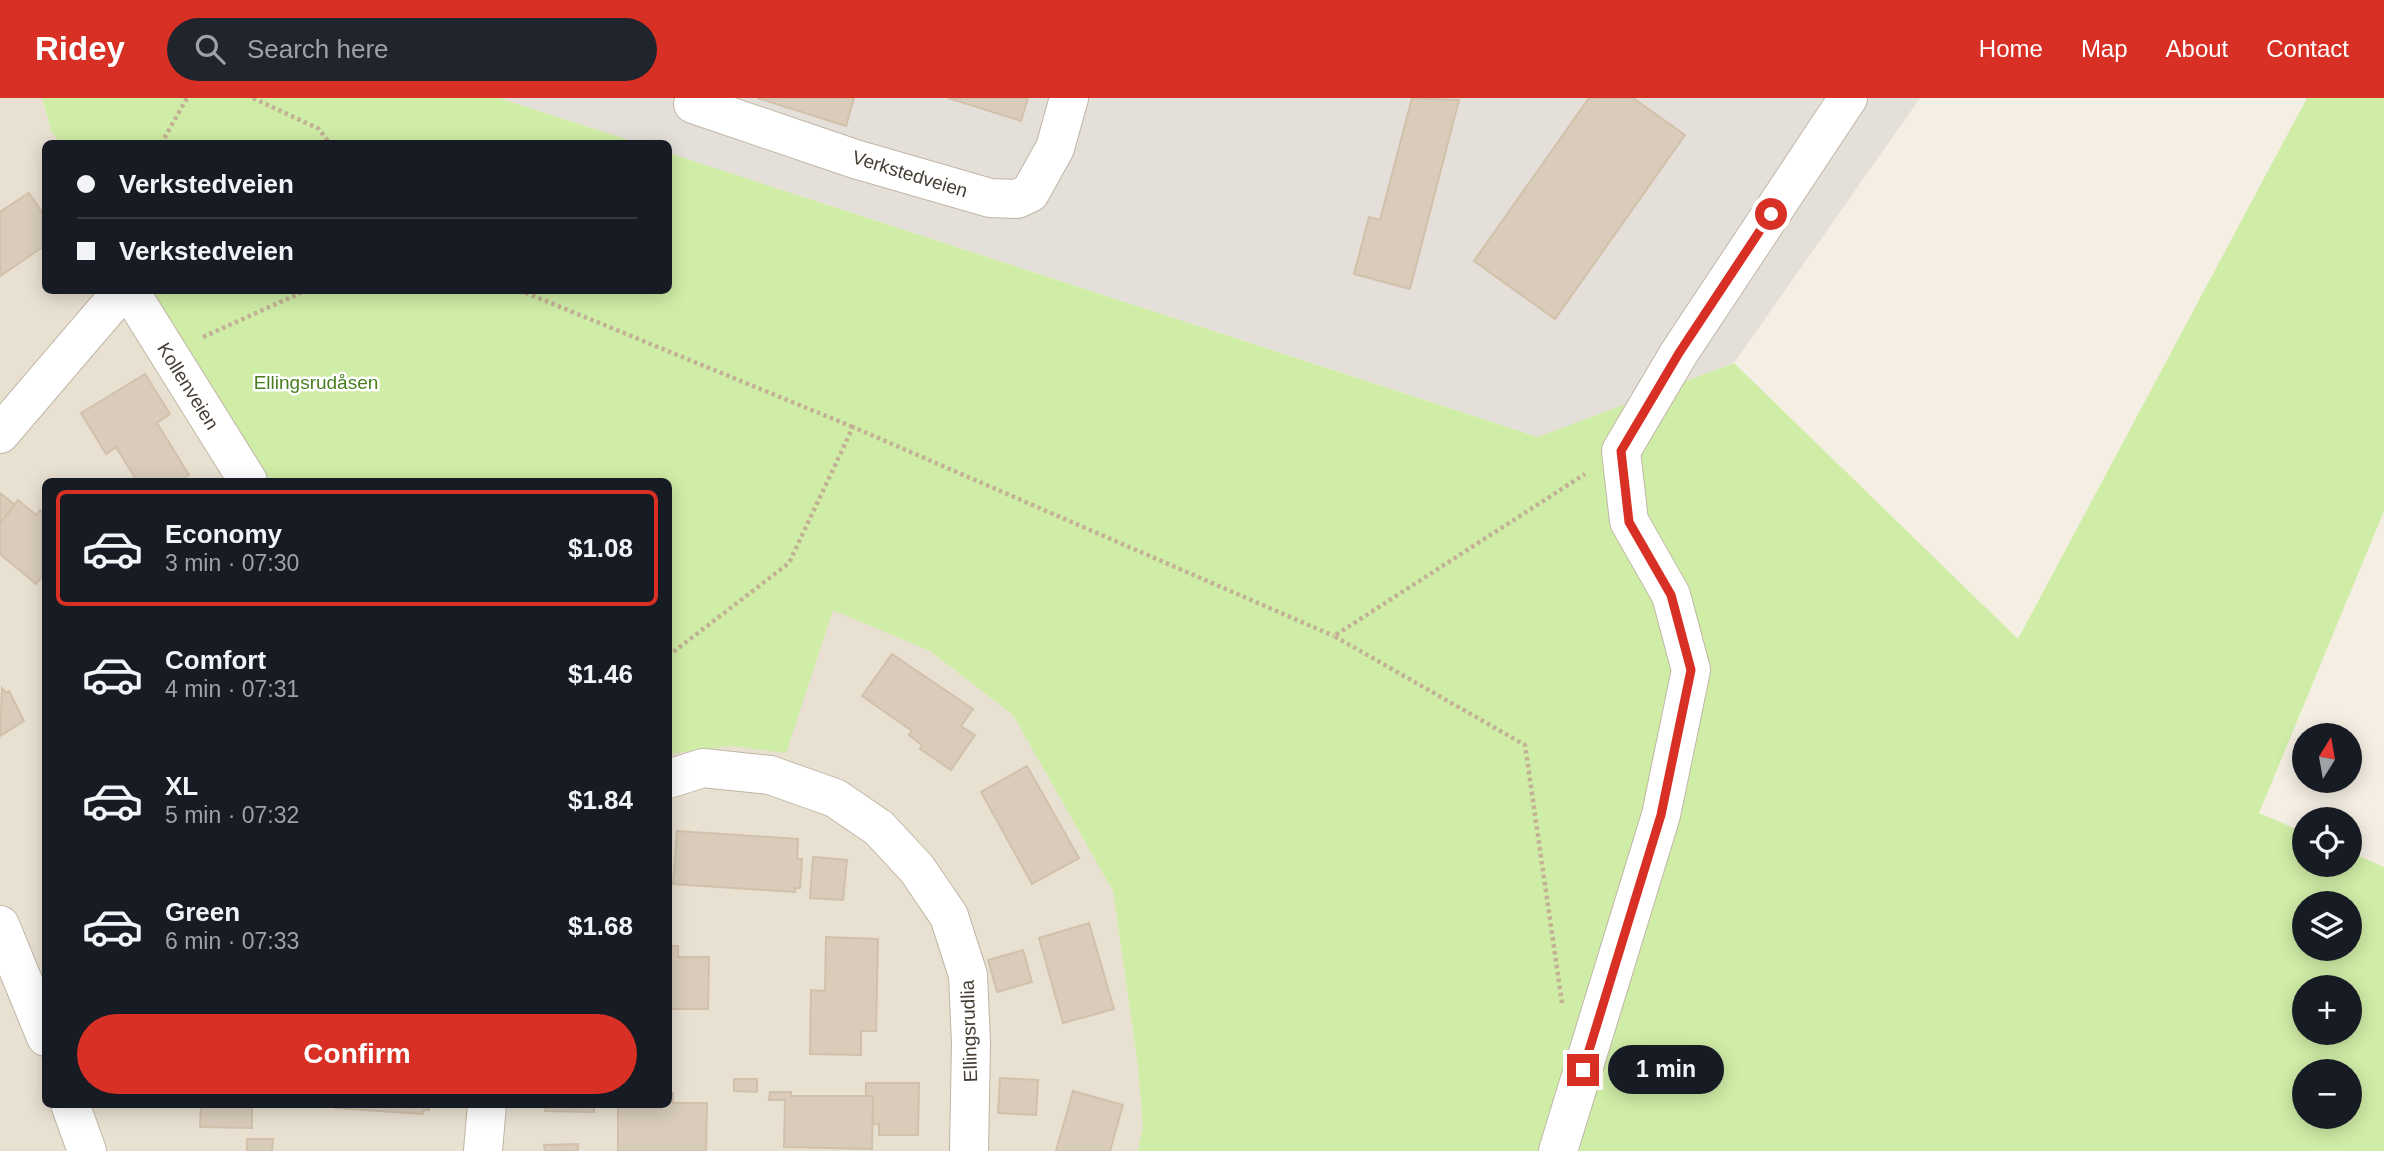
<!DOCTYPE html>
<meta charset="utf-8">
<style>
:root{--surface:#171b24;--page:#20242c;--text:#f1f3f6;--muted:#9ea1a6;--line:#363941;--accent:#d93025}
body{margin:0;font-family:Helvetica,sans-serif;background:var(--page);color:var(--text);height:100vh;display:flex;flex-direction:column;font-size:26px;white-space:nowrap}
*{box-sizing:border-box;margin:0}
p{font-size:23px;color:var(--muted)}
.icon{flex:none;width:38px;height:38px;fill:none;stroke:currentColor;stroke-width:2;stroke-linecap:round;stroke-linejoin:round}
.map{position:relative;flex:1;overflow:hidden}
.drawer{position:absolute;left:42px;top:380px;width:630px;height:630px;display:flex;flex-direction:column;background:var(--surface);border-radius:10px;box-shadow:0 4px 18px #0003}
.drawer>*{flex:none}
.hud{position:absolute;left:42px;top:42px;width:630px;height:154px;border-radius:10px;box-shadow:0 4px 18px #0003;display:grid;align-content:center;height:154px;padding:0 35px;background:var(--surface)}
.needle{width:46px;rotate:11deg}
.buttons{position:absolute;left:2292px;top:625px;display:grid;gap:14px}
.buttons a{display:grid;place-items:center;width:70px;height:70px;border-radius:50%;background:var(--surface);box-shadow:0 4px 18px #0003;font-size:35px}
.end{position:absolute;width:32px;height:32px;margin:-16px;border:9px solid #d93025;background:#fff;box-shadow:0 0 0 4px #fff}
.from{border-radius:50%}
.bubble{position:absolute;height:49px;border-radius:24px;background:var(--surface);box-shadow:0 4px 18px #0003;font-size:23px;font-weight:700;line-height:49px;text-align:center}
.hud b{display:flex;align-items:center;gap:24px;height:66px;font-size:26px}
.hud b+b{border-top:2px solid var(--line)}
.hud i{width:18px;height:18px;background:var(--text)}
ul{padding:12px 0 0;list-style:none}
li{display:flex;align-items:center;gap:21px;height:116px;margin:0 14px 10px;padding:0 21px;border:4px solid transparent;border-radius:10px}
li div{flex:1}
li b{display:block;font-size:26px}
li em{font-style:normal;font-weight:700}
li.active{border-color:var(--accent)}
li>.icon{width:63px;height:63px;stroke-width:1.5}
.primary-button{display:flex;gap:14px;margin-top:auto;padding:14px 35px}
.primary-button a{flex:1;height:80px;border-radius:42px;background:var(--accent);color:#fff;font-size:28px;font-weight:700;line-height:80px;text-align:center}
header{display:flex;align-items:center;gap:42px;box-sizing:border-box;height:98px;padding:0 35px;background:var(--accent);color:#fff}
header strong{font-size:33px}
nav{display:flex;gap:38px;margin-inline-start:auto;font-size:24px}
.search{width:490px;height:63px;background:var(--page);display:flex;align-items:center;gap:18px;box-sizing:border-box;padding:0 24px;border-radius:38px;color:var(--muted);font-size:26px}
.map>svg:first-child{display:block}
</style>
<header>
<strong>Ridey</strong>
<div class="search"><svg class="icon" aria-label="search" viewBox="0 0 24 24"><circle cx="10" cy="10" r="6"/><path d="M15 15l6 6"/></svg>Search here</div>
<nav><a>Home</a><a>Map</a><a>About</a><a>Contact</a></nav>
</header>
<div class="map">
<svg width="2384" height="1053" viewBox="0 0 2384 1053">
<rect width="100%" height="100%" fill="#f4eee3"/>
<!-- residential -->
<path fill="#e8e0d1" d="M0 0H42L51 32 60 45 46 46V192L151 193 270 383H46V1006H668L669 498 832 511 930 553 1013 617 1113 793 1138 968 1143 1030 1138 1053H0Z"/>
<!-- industrial -->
<path fill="#e5dfd9" d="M499 0H1920L1734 265 1539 339 669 55 668 46 638 45Z"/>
<!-- green -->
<path fill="#d0eda7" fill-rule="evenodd" d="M42 0H499L638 45H60L51 32Z
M2307 0H2384V413L2259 715 2305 735V766H2350V754L2384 769V1053H1138L1143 1030 1138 968 1113 793 1013 617 930 553 833 512 786 655 731 648 669 656 668 383H270L151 193 668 192 669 55 1538 339 1734 265 2018 541ZM2305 805H2350V850H2305ZM2305 889H2350V934H2305ZM2305 973H2350V1018H2305Z"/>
<!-- building -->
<path fill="#d9ccbb" stroke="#d2c1aa" stroke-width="2" d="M757 0H854L846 28Z
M948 0H1028L1021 23Z
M1412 0 1459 2 1410 191 1354 176 1369 119 1380 122Z
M1589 0H1633L1685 37 1555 221 1474 163Z
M29 95 46 120V147L0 178V114Z
M145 276 170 316 157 325 189 377 179 383H137L116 349 106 356 81 315Z
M0 395 15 407 0 425Z
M18 402 36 417 40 412 46 417V474L36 486 0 456V425Z
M892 556 973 611 961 628 975 637 951 672 920 651 922 647 909 637 912 633 862 598Z
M2 590 6 595 9 593 24 623 0 638Z
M1027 668 1079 760 1032 786 981 694Z
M677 733 798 741 797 761H802L800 790H795V794L673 786Z
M813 759 847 762 843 802 810 800Z
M1089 825 1114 911 1063 925 1039 840Z
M826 839 878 841 876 933H861V957L810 956 811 892 825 893Z
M668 848H678V859H709L708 911H668Z
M1023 852 1032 884 997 894 988 862Z
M1000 980 1038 982 1036 1017 998 1015Z
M734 981H757V994L734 993Z
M866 985H919L918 1037H879V1026H873V998H866Z
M1073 993 1123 1007 1110 1053H1056Z
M770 994H791V998H873L872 1051 784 1049 785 1002H769Z
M668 995H673V1005H707L706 1053H618V1006H668Z
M201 1006H252V1030L200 1029Z
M336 1006H429V1012H424L423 1016 335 1010Z
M545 1006H594V1014L545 1013Z
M247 1041H273L272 1053H247Z
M578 1046V1053H545L544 1047Z"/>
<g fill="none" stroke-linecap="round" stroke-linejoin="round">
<defs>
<path id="minor" d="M693 6 855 61 990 100 1017 101 1030 95 1055 50 1069 0
M129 192 248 383
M0 336 123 192
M668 681 703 670 770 677 835 700 879 730 917 771 949 818 968 877 971 945 969 1053
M0 827 46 939
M70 1006 87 1053
M483 1053 487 1006
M1558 1053 1661 717 1691 572 1671 497 1629 423 1621 353 1679 255 1848 0"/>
</defs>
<!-- minor casing -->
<use href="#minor" stroke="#c0b6a5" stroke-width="40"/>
<!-- path -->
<path stroke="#c3b195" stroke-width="4.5" stroke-dasharray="3.5 3.5" stroke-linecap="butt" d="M253 0 319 31 330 46
M161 46 187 0
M519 192 853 329
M203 239 307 192
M668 558 789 465 853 329 1334 538
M1562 905 1525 647 1334 538 1585 376"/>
<!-- minor -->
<use href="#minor" stroke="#fff" stroke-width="38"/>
</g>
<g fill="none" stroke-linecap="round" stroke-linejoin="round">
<!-- route -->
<path stroke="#d93025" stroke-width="9" d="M1583 972 1661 717 1691 572 1671 497 1629 424 1621 353 1679 255 1771 116"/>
</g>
<g text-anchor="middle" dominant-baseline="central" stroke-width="5" stroke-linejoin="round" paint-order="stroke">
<!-- street labels -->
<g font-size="19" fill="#463e33" stroke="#fff">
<text transform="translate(910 76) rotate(17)">Verkstedveien</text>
<text transform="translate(188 288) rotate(58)">Kollenveien</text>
<text transform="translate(969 933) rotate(-92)">Ellingsrudlia</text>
</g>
<!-- park labels -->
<g font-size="19" fill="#477e20" stroke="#fff">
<text x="316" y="284">Ellingsrudåsen</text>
</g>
</g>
</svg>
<div class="buttons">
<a><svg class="needle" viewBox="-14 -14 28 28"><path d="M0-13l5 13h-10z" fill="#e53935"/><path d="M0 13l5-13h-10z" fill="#9ea1a6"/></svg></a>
<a><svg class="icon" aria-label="locate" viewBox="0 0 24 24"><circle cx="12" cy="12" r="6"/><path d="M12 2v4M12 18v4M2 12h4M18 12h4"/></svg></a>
<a><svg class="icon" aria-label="layers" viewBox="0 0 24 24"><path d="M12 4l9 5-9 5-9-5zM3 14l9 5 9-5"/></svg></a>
<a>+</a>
<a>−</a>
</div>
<i class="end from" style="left:1771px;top:116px"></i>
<i class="end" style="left:1583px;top:972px"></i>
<div class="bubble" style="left:1608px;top:947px;width:116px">1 min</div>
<div class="hud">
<b><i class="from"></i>Verkstedveien</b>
<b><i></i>Verkstedveien</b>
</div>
<section class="drawer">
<ul>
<li class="active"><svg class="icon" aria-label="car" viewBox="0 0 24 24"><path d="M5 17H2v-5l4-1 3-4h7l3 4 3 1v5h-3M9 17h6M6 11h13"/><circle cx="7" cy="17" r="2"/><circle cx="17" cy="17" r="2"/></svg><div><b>Economy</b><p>3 min · 07:30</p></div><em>$1.08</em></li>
<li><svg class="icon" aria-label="car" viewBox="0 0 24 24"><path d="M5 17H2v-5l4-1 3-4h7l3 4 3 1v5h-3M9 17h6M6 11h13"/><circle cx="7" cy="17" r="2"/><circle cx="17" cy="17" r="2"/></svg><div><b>Comfort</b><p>4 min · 07:31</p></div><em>$1.46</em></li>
<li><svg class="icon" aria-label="car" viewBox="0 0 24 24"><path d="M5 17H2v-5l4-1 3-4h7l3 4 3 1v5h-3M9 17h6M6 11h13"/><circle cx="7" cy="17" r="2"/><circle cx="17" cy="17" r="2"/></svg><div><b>XL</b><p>5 min · 07:32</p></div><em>$1.84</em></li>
<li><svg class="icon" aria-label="car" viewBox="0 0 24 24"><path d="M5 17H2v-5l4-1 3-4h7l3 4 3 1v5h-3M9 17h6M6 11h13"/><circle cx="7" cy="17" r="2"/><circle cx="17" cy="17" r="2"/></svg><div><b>Green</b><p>6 min · 07:33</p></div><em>$1.68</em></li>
</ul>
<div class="primary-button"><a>Confirm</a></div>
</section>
</div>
